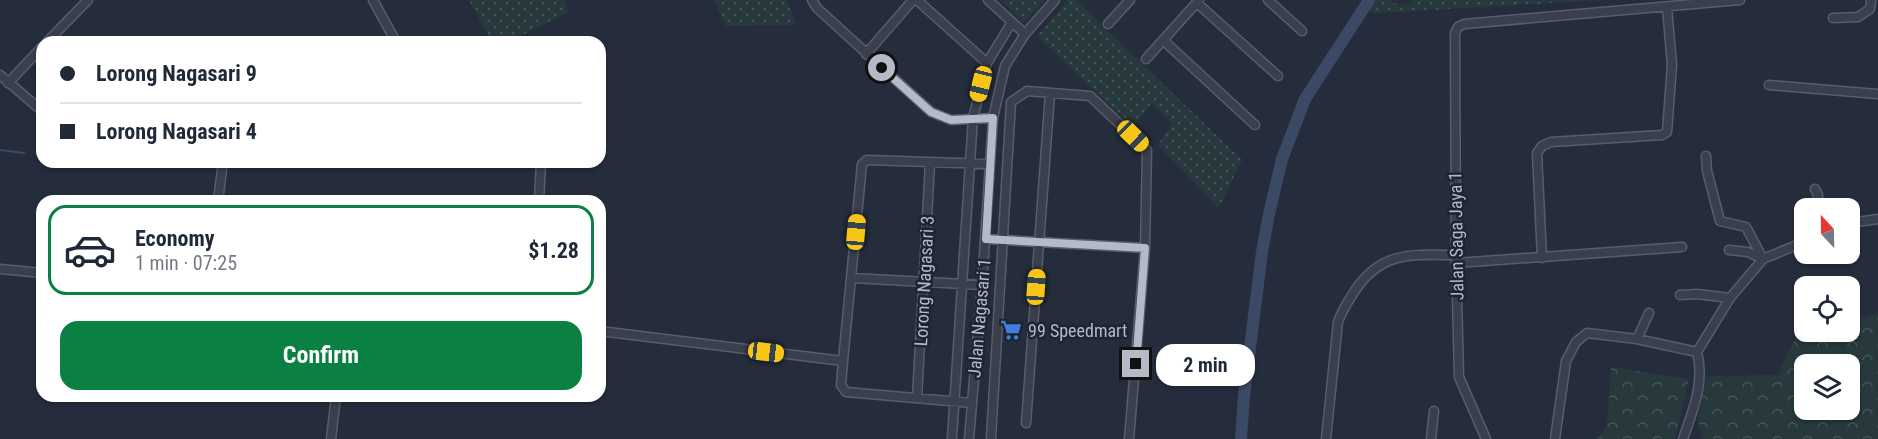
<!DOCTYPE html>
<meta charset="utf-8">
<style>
:root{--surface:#fff;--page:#f6f6f7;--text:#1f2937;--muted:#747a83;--line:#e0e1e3;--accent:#0b8043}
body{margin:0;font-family:"Roboto Condensed",sans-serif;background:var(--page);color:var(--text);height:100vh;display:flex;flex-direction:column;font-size:22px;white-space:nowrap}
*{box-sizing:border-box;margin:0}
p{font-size:20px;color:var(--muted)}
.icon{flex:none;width:33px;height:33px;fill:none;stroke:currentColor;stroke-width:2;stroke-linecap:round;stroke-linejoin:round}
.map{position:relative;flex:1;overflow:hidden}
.details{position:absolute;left:36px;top:195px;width:570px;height:207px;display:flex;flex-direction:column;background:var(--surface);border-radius:18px;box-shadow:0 2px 4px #0004}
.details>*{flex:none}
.top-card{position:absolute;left:36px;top:36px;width:570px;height:132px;border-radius:18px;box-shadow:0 2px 4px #0004;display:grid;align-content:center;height:132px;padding:0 24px;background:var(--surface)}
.needle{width:39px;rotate:338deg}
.controls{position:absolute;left:1794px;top:198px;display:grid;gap:12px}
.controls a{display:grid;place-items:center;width:66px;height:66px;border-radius:12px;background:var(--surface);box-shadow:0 2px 4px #0004;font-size:30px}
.end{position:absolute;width:27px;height:27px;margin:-14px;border:8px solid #b5bac7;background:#111;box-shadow:0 0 0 3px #111}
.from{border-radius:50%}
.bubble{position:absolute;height:42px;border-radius:18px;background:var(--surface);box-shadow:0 2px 4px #0004;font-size:20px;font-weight:700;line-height:42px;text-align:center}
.car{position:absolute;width:18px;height:36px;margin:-18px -9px;border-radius:8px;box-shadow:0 0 4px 2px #0007;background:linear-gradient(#f5c518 24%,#345 0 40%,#f5c518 0 76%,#345 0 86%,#f5c518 0)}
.top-card b{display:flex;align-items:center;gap:21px;height:57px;font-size:22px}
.top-card b+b{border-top:2px solid var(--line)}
.top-card i{width:15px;height:15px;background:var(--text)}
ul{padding:10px 0 0;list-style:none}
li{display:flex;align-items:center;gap:18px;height:90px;margin:0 12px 9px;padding:0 12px;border:3px solid transparent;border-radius:18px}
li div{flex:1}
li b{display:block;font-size:22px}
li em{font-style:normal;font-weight:700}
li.active{border-color:var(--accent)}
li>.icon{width:54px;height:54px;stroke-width:1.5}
.primary-button{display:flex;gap:12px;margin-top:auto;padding:12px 24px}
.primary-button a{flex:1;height:69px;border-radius:18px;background:var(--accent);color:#fff;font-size:24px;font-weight:700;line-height:69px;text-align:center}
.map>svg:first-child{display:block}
</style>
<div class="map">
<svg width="1878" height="439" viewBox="0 0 1878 439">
<defs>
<pattern id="grass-dots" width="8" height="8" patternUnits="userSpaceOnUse" patternTransform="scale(1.5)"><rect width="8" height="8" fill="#27393d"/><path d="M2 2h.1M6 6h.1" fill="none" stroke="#445458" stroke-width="1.8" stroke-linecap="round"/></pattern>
<pattern id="forest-crowns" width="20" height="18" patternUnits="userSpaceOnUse" patternTransform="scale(1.5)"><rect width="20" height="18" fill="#27393d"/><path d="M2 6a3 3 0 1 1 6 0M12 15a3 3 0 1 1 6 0" fill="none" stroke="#445458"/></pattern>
</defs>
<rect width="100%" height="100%" fill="#252d3c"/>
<!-- grass -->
<path fill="url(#grass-dots)" d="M469 0H563L569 12 508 42H492Z
M714 0H787L796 25 726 26Z
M1000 0H1045L1024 23Z
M1068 0H1076L1242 160 1219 208 1158 145 1172 123 1152 103 1133 127 1037 36Z
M1374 0H1391L1392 3 1406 5 1414 0H1605L1375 13 1368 11Z"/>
<!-- forest -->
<path fill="url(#forest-crowns)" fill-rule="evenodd" d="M1878 313V439H1703L1698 421 1706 376 1778 375 1798 332 1804 330 1850 332V320ZM1804 364H1850V410H1804Z
M1611 367 1689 379 1675 439H1597L1607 427Z"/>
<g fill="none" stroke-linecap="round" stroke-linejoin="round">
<!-- stream -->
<path stroke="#3c4964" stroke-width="2" d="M0 150 24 153"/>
<!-- river -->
<path stroke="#3c4964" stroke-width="12" d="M1241 439 1244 396 1262 252 1269 214 1282 159 1305 99 1369 0"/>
<defs>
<path id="minor" d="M373 0 396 42
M812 0 817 8 931 112 951 120 993 118
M917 0 987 63
M988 0 1025 34
M1268 0 1302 31
M1197 3 1278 76
M1833 18 1858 17 1870 9 1871 0
M1108 24 1130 0
M1163 40 1255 125
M47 42 88 0
M866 54 913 0
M1146 59 1199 0
M0 75 42 111
M8 83 42 47
M1769 85 1878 94
M1706 156 1707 171 1720 221 1746 227 1763 259
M1815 189 1818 195V208
M218 201 223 162
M539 201 541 162
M1850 223 1878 219
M986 239 1145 248
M1729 250 1748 252 1763 259
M1542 258 1537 153 1542 146 1551 142 1662 135 1667 132 1672 65 1667 7
M1456 263 1682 247
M0 269 42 273
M852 278 982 285
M1680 295 1697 294 1730 298
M600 331 843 361
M1637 339 1649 313
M917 398 930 163
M972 403 846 392 841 385 843 361 862 164 867 160 990 164
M1026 423 1050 93
M952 438 973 118 987 63 1012 22
M991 438 1011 102 1027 91 1090 96 1147 150 1145 248 1129 439
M331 439 336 396
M969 439 982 285 993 118 1005 66 1025 34 1055 0
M1326 439 1338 322C1342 310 1349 300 1356 289 1383 250 1414 255 1456 255
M1431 439 1434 411
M1486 439 1459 377 1456 255 1455 33 1458 27 1464 24 1740 0
M1555 439 1566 361 1576 342 1587 333 1637 339 1697 352
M1683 439C1693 410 1705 382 1697 352L1730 298 1763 259 1804 242"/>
</defs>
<!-- minor casing -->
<use href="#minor" stroke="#575d6a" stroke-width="11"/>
<!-- minor -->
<use href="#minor" stroke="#393f4c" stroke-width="8"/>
</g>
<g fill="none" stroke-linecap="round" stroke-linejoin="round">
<!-- route -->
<path stroke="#b5bac7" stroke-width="8" d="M882 68 931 112 951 120 993 118 986 239 1145 248 1136 364"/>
</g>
<!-- icons -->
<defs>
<symbol id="supermarket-bare" viewBox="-9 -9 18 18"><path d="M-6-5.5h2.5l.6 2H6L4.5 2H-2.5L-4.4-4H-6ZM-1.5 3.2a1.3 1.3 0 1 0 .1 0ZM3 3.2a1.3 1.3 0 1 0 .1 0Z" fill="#3f7fe0" stroke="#1e2431" stroke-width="2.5" paint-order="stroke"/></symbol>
</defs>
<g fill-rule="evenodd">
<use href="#supermarket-bare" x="996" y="315" width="30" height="30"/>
</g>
<g text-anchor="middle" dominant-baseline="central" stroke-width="5" stroke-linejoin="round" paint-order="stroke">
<!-- street labels -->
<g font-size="18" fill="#b5bac7" stroke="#1e2431">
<text transform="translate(1456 236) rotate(-91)">Jalan Saga Jaya 1</text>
<text transform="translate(924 281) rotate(-87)">Lorong Nagasari 3</text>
<text transform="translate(979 318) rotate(-85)">Jalan Nagasari 1</text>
</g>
<!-- poi labels -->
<g font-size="18" fill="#b5bac7" stroke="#1e2431" text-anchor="start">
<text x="1028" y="330">99 Speedmart</text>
</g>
</g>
</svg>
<div class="controls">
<a><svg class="needle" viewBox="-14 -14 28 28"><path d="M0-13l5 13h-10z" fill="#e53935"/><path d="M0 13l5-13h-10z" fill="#747a83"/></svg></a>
<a><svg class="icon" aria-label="locate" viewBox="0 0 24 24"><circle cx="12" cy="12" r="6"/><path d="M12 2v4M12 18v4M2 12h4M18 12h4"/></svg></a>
<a><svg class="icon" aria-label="layers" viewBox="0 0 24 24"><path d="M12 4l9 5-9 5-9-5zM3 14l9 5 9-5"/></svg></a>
</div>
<i class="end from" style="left:882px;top:68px"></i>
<i class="end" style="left:1136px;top:364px"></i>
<div class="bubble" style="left:1156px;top:344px;width:99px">2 min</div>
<i class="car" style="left:981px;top:84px;rotate:194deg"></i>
<i class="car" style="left:1133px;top:136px;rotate:134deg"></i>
<i class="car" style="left:856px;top:232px;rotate:5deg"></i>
<i class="car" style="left:1036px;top:287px;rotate:4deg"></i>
<i class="car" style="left:766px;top:352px;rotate:97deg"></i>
<div class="top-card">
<b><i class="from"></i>Lorong Nagasari 9</b>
<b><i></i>Lorong Nagasari 4</b>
</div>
<section class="details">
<ul>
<li class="active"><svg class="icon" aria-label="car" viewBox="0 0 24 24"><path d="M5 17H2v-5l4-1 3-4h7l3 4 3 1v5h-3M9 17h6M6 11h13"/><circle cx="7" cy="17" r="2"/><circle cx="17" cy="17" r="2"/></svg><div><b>Economy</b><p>1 min · 07:25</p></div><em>$1.28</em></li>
</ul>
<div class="primary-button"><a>Confirm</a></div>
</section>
</div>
